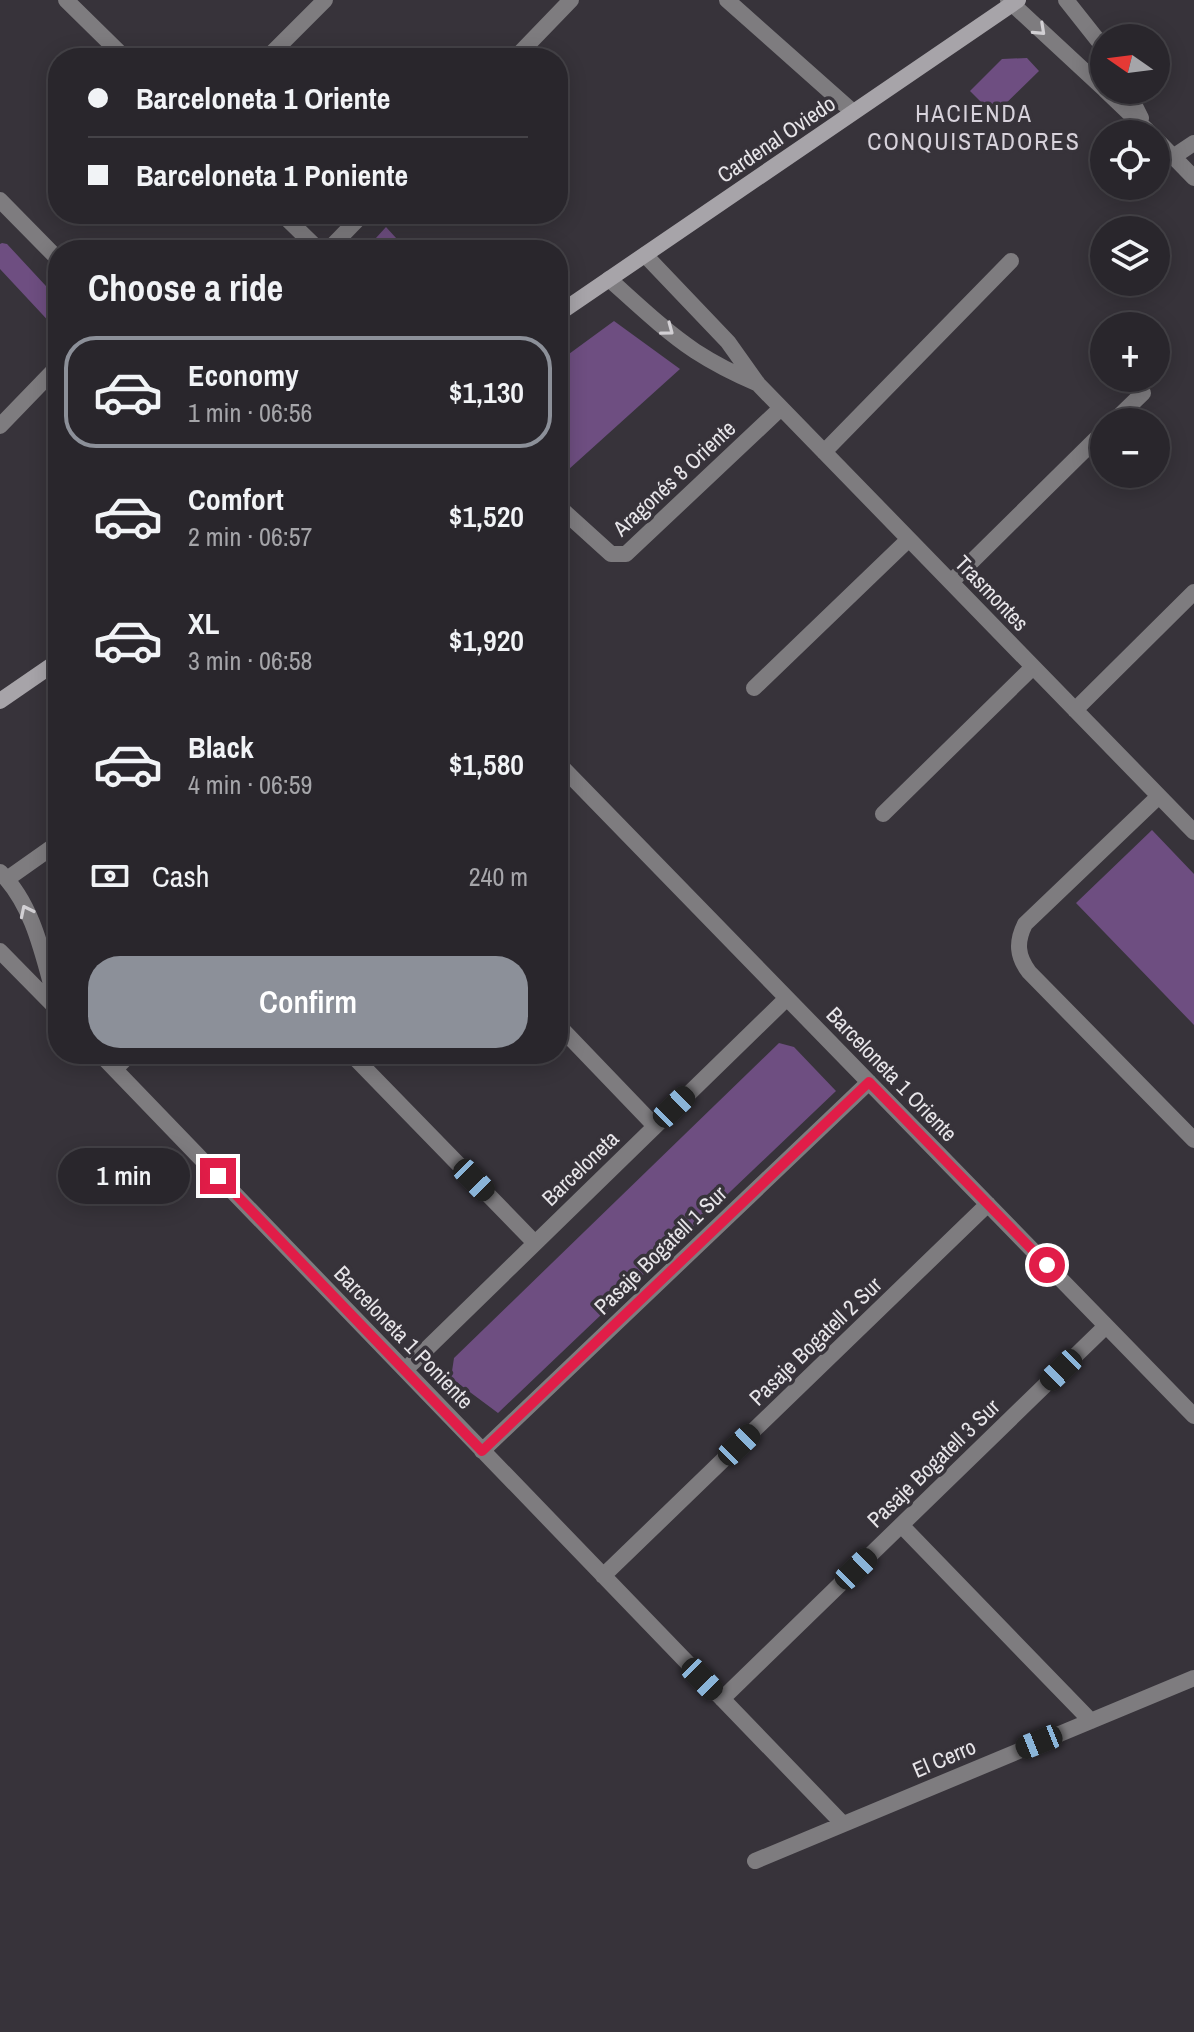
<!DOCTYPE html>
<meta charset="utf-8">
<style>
:root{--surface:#29262c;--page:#312e34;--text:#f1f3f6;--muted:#a5a5a9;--line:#454348;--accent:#8c9099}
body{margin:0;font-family:"Archivo Narrow",sans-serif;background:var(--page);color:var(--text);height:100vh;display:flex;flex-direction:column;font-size:30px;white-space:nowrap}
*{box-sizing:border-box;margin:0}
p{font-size:26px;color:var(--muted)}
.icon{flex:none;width:44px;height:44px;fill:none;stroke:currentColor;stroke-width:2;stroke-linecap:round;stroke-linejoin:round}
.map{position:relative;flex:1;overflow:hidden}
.panel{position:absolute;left:48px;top:240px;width:520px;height:824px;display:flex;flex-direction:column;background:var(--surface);border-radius:32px;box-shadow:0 4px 20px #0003,0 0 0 2px var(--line)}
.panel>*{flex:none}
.banner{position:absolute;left:48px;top:48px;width:520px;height:176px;border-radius:32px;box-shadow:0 4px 20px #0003,0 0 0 2px var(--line);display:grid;align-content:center;height:176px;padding:0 40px;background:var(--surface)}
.needle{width:52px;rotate:284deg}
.controls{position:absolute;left:1090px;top:24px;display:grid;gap:16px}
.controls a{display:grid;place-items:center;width:80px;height:80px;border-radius:50%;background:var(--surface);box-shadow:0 4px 20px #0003,0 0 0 2px var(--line);font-size:40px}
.end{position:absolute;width:36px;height:36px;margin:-18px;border:10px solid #e11d48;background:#fff;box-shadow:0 0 0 4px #fff}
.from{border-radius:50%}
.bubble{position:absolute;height:56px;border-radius:28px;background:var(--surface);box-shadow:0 4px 20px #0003,0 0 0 2px var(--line);font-size:26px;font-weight:600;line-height:56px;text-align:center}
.car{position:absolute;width:24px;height:48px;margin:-24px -12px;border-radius:10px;box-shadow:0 0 6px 2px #0007;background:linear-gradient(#222 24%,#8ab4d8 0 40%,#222 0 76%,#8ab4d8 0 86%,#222 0)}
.banner b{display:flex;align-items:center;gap:28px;height:76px;font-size:30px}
.banner b+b{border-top:2px solid var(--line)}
.banner i{width:20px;height:20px;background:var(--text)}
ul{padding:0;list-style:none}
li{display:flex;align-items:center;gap:24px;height:112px;margin:0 16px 12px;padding:0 24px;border:4px solid transparent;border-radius:32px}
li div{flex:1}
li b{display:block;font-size:30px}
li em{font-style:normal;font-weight:600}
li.current{border-color:var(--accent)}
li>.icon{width:72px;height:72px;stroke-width:1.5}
h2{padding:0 40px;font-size:36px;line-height:96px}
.pay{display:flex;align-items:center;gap:20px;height:88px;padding:0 40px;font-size:30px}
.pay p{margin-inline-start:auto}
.cta{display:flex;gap:16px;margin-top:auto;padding:16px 40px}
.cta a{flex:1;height:92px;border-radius:32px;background:var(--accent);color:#fff;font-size:32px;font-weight:600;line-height:92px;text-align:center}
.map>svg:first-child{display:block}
</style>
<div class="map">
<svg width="1194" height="2032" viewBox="0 0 1194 2032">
<rect width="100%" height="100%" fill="#37333a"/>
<!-- green -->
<path fill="#6e4e81" d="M1027 58 1039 71 994 115 970 91 1002 59Z
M386 227 407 250H365Z
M2 243 7 244 58 299V325L55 328 0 269V244Z
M614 321 680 369 558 479V362Z
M1152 830 1194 874V1025L1076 903Z
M58 881V940L49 921 53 885Z
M779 1043 794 1047 836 1091 498 1413 451 1378 454 1358Z"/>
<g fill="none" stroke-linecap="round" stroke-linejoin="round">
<!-- street -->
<path stroke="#7e7c7f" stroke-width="16" d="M66 0 125 58
M727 0 853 112
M1008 0 1104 89
M1066 0 1104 48
M267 58 325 0
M515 58 571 0
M1105 90 1151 134
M1127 90 1141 118
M1156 139 1194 178
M1173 157 1194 143
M0 200 58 259
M282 214 319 250
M328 250 363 214
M645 255 728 342 758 384 1194 832
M609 279C637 304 664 330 695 351 715 364 735 374 756 383
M1113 422 1143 393
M0 426 58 366
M824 452 1011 261
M558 506 611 554H626L781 408
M951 582 1104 431
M754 688 909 539
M1075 710 1194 592
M558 763 1194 1416
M1159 796 1025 924C1016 942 1017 956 1029 972L1194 1140
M883 814 1033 667
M0 872C36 908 44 962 58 1009
M7 879 58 843
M0 951 55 1007
M558 1025 655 1126
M100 1054 843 1824
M351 1054 535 1243
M115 1069 130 1054
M405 1370 787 998
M482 1451 869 1082
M901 1525 1091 1721
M603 1576 988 1204
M722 1699 1106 1326
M755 1861 1194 1678"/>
<!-- secondary -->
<path stroke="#a7a4a9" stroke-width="16" d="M558 314 1018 0
M0 701 58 661"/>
</g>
<!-- one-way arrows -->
<defs><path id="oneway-chevron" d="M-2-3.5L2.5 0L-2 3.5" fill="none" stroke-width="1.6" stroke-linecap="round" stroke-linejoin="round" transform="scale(2)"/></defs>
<g stroke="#d2d0d4">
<use href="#oneway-chevron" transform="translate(1040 30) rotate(43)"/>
<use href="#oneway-chevron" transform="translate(668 330) rotate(37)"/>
<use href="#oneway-chevron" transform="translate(26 911) rotate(-116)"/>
</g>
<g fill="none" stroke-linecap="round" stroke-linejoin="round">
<!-- route -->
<path stroke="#e11d48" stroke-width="10" d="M218 1176 482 1451 869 1082 1047 1265"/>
</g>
<g text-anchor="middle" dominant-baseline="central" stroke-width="7" stroke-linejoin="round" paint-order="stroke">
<!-- street labels -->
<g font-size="22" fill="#e7e5e9" stroke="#37333a">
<text transform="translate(776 139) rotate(-34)">Cardenal Oviedo</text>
<text transform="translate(674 478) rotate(-43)">Aragonés 8 Oriente</text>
<text transform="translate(992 593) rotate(46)">Trasmontes</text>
<text transform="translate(892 1074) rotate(46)">Barceloneta 1 Oriente</text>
<text transform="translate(580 1168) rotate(-44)">Barceloneta</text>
<text transform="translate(660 1250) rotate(-44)">Pasaje Bogatell 1 Sur</text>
<text transform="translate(404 1337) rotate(46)">Barceloneta 1 Poniente</text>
<text transform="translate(815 1341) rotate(-44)">Pasaje Bogatell 2 Sur</text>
<text transform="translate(933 1463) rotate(-44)">Pasaje Bogatell 3 Sur</text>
<text transform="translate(944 1758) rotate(-23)">El Cerro</text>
</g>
<!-- neighbourhood labels -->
<g font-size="24" letter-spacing="2" fill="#d7d2db" stroke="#37333a">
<text x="974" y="113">HACIENDA<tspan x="974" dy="28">CONQUISTADORES</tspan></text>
</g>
</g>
</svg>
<div class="controls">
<a><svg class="needle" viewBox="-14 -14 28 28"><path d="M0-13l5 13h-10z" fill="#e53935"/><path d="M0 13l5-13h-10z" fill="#a5a5a9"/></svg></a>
<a><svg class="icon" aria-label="locate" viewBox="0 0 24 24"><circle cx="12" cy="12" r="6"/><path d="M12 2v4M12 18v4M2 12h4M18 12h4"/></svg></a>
<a><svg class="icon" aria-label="layers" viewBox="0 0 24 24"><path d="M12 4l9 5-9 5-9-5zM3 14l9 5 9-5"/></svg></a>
<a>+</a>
<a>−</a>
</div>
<i class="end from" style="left:1047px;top:1265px"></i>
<i class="end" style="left:218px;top:1176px"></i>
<div class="bubble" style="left:58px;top:1148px;width:132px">1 min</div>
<i class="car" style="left:674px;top:1107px;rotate:46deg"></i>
<i class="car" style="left:474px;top:1180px;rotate:136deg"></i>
<i class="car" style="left:1061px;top:1370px;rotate:226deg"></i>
<i class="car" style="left:739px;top:1445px;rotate:46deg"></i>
<i class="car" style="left:856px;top:1569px;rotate:46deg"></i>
<i class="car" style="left:702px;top:1679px;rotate:136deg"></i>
<i class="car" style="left:1039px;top:1742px;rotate:248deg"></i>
<div class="banner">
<b><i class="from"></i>Barceloneta 1 Oriente</b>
<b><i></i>Barceloneta 1 Poniente</b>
</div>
<section class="panel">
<h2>Choose a ride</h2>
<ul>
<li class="current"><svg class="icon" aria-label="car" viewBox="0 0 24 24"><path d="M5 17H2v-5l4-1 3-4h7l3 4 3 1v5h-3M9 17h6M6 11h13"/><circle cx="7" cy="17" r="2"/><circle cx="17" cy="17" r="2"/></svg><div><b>Economy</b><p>1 min · 06:56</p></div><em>$1,130</em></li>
<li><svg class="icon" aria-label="car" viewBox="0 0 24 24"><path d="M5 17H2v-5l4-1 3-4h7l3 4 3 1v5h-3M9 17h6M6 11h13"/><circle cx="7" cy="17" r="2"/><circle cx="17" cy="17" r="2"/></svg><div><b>Comfort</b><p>2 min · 06:57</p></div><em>$1,520</em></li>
<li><svg class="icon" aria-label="car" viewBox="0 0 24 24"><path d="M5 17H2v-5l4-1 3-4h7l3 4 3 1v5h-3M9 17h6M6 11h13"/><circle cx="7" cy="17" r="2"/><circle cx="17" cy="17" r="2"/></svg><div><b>XL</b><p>3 min · 06:58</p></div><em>$1,920</em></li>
<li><svg class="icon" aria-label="car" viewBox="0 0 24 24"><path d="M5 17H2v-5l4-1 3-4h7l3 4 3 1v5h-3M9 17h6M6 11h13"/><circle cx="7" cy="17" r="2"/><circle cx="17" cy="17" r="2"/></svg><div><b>Black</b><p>4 min · 06:59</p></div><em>$1,580</em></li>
</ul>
<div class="pay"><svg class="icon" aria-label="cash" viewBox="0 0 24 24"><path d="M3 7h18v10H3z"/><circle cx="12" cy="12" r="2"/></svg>Cash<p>240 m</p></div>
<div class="cta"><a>Confirm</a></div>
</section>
</div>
